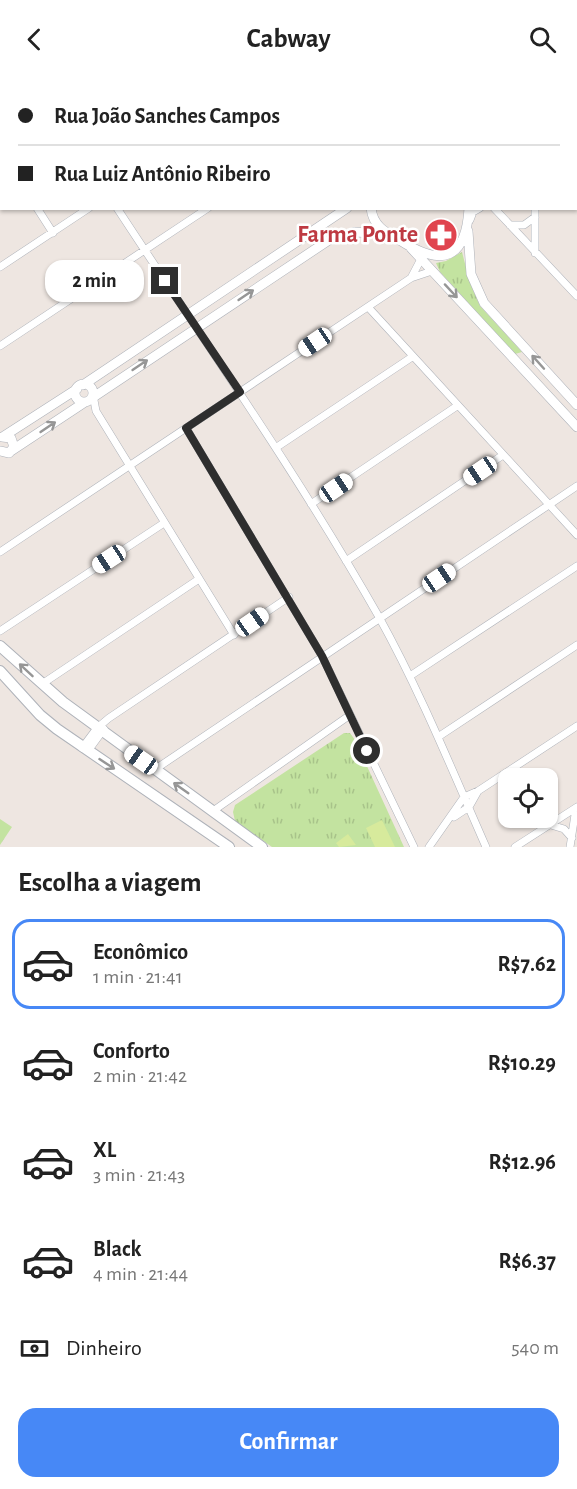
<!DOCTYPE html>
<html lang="pt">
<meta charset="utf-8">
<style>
:root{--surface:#fff;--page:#f6f6f6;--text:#222;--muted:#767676;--line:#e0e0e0;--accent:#4788f6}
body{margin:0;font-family:"Alegreya Sans",sans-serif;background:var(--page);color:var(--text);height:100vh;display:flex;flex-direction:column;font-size:22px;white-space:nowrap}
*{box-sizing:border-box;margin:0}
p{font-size:20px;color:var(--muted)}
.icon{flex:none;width:33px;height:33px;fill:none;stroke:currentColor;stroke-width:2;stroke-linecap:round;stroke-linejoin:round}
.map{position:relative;height:769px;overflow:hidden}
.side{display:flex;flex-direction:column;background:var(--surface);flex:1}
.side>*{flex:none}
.guide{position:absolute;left:0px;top:0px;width:578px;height:132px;box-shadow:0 2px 4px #0004;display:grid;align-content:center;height:132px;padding:0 18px;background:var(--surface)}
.tools{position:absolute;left:498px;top:690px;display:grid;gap:12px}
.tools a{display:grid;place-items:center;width:60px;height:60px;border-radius:12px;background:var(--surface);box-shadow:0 2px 4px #0004;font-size:30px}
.end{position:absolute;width:27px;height:27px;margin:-14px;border:8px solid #2e2e2e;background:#fff;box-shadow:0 0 0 3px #fff}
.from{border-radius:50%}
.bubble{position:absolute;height:42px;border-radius:18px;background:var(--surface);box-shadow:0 2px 4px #0004;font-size:20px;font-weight:600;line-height:42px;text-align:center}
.car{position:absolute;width:18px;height:36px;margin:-18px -9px;border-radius:8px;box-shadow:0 0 4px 2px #0007;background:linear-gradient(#fff 24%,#345 0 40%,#fff 0 76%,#345 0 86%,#fff 0)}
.guide b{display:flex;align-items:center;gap:21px;height:57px;font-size:22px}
.guide b+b{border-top:2px solid var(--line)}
.guide i{width:15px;height:15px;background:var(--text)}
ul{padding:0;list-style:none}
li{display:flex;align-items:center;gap:18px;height:90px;margin:0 12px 9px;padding:0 6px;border:3px solid transparent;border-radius:18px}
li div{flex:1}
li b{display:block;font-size:22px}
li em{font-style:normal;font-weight:600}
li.current{border-color:var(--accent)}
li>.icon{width:54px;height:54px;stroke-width:1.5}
h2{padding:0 18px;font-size:27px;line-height:72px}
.pay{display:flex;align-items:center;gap:15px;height:66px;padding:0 18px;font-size:22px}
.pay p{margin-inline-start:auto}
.cta{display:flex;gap:12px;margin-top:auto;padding:12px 18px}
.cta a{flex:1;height:69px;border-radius:18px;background:var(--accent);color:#fff;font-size:24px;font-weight:600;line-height:69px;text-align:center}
header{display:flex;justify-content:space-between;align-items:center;height:78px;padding:0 18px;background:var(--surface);font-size:27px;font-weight:600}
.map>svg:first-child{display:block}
</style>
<header><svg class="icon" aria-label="back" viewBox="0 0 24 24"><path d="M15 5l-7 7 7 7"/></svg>Cabway<svg class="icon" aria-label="search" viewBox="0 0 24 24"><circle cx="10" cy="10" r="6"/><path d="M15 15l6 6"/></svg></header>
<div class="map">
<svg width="577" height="769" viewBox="0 0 577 769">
<defs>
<pattern id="grass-tufts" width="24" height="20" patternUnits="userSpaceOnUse" patternTransform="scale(1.5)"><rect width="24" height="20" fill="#c3e3a0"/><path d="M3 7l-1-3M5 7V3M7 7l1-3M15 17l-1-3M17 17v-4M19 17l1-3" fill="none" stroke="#a8c38a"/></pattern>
<pattern id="forest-crowns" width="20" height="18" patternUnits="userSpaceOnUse" patternTransform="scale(1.5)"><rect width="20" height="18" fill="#c3e3a0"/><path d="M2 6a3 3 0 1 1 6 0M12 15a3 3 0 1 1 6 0" fill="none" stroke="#a8c38a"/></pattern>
</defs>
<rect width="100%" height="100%" fill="#eee6e1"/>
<!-- grass -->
<path fill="url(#grass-tufts)" d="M39 0H151L39 2Z
M462 174 470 205 480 228 522 274 515 276 440 194 436 185 446 183Z
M344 655H350L355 662 404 769H272L235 743 233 734 235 727Z"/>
<!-- forest -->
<path fill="url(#forest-crowns)" d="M0 741 12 749 0 767Z"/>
<!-- pitch -->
<path fill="#d7ea9c" d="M382 742 395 769H375L366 750Z
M348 756 356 767 339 769 336 765Z"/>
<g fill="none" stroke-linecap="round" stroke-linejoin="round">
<defs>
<path id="minor" d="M31 0 32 2
M397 0V2
M469 0V2
M161 2 163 0
M277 2V0
M285 2 287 0
M408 2V0
M535 2V0
M0 73 2 76
M37 130 53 155
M117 130C206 266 299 398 379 539 420 613 452 692 486 769
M494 130 577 218
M470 142 473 134 480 130
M510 147H524L535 139
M535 175V130
M0 189 89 130
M411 200 421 181
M368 229 577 457
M0 268 208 130
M93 317 96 333 234 557
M186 350 322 578 414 769
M277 369 412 279
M311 426 457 328
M0 474 411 200 432 193
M346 483 503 377
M0 553 164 445
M410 598 577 488
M42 606 199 501
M438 659 577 567
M82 670 97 650 109 640 289 519
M88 673 104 651
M154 692 577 408
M213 733 350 637
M454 739 469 729 478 713
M551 747 564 751 572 760
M429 769 464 719 478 713 577 648
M515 769 577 729
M570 769 576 730"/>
<path id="tertiary" d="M371 130C373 149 387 155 401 163 442 189 466 182 469 130
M468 153 471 196 484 225 577 327
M411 170 577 349
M75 315a9 9 0 1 1 18 0a9 9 0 1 1-18 0Z
M83 307 347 130
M92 320 329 162 355 154 387 156
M4 358 77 311
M0 373 9 375 14 369 11 360 2 359
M11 373 85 324"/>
<path id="secondary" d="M0 568 63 624 262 769
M0 593 40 637 57 651 229 769"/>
</defs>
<!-- minor casing -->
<use href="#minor" stroke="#aeb2b9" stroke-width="8"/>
<!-- tertiary casing -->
<use href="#tertiary" stroke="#aeb2b9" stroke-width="10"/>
<!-- secondary casing -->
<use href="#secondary" stroke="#aeb2b9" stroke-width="12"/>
<!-- minor -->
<use href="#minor" stroke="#fff" stroke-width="7"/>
<!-- tertiary -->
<use href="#tertiary" stroke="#fff" stroke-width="9"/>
<!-- secondary -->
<use href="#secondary" stroke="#fff" stroke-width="10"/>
</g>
<!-- one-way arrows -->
<defs><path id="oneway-shaft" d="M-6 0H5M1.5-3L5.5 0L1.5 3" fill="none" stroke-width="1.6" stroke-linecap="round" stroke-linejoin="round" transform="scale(1.5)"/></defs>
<g stroke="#969696">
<use href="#oneway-shaft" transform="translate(451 213) rotate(47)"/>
<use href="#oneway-shaft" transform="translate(246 217) rotate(-34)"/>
<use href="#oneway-shaft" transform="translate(538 284) rotate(-132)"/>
<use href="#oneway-shaft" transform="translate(140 287) rotate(-34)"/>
<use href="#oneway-shaft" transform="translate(48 349) rotate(-34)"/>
<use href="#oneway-shaft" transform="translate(26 592) rotate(-137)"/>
<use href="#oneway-shaft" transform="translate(107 686) rotate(33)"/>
<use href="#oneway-shaft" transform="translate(181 710) rotate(-145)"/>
</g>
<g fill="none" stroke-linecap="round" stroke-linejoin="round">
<!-- route -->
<path stroke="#2e2e2e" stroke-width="8" d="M165 203 240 314 186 350 322 578 367 673"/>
</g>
<!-- icons -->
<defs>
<symbol id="pharmacy-disc" viewBox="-11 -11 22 22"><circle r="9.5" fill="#e0444e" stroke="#fff"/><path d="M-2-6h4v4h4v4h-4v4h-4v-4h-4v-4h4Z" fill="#fff"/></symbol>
</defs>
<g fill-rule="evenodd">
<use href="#pharmacy-disc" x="422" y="138" width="38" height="38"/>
</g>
<g text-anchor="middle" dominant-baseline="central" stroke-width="5" stroke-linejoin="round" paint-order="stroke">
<!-- health labels -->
<g font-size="24" font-weight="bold" fill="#be3a42" stroke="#fff" text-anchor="end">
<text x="418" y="157">Farma Ponte</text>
</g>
</g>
</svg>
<div class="tools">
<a><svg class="icon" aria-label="locate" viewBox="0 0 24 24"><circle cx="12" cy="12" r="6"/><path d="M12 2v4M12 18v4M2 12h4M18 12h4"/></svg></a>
</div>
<i class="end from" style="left:367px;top:673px"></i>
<i class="end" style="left:165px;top:203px"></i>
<div class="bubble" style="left:45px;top:182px;width:99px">2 min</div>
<i class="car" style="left:315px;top:264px;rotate:236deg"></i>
<i class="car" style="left:480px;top:393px;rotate:236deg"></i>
<i class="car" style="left:336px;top:410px;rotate:56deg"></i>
<i class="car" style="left:109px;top:481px;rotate:237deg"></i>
<i class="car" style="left:439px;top:500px;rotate:56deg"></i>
<i class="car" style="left:252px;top:544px;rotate:55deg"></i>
<i class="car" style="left:141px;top:682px;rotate:305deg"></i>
<div class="guide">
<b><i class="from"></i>Rua João Sanches Campos</b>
<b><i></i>Rua Luiz Antônio Ribeiro</b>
</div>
</div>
<section class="side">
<h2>Escolha a viagem</h2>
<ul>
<li class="current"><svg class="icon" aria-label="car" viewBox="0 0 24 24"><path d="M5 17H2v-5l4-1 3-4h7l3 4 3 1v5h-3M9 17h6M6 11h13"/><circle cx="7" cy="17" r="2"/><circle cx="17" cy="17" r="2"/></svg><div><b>Econômico</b><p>1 min · 21:41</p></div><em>R$7.62</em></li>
<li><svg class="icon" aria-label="car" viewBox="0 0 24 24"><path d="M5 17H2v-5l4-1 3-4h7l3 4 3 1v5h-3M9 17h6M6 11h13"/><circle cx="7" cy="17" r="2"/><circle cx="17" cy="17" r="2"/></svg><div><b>Conforto</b><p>2 min · 21:42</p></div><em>R$10.29</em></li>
<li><svg class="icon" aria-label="car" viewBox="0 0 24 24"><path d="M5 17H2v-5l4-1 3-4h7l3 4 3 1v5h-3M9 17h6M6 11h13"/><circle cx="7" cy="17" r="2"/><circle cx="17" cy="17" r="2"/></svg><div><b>XL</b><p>3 min · 21:43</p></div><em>R$12.96</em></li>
<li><svg class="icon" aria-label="car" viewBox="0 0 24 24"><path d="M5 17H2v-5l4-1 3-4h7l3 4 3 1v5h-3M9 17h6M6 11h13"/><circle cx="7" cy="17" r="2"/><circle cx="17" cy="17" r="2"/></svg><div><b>Black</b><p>4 min · 21:44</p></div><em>R$6.37</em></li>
</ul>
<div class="pay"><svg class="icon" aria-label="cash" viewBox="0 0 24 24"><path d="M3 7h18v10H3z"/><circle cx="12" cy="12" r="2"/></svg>Dinheiro<p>540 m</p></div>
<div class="cta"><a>Confirmar</a></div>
</section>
